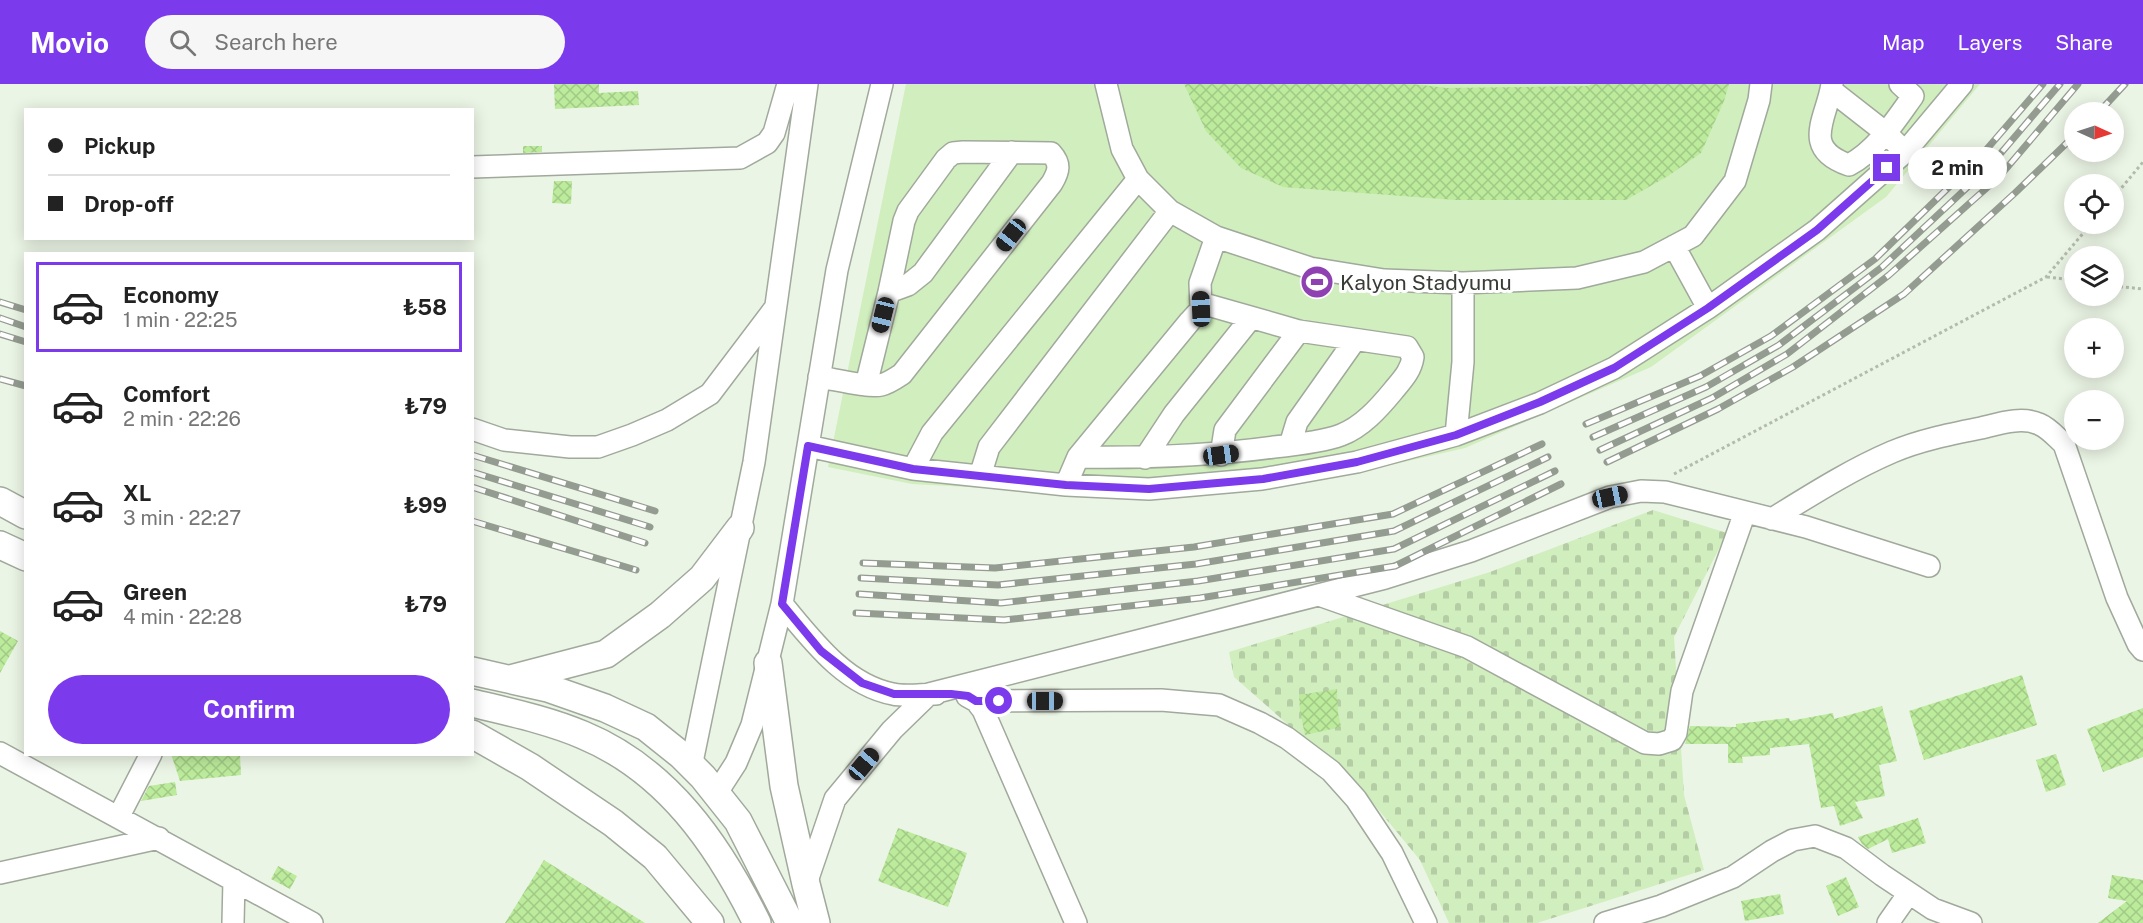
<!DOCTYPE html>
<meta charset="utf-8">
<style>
:root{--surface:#fff;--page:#f6f6f6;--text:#222;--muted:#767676;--line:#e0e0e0;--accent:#7c3aed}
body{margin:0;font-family:"Public Sans",sans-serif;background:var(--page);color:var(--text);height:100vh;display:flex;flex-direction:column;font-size:22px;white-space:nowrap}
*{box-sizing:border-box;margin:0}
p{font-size:20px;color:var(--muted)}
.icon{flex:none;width:33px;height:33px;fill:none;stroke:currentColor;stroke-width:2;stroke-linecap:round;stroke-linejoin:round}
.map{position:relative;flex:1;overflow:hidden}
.sheet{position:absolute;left:24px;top:168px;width:450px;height:504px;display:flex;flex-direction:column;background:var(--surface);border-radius:0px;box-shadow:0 3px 15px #0003}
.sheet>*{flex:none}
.guide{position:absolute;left:24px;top:24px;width:450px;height:132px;border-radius:0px;box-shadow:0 3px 15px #0003;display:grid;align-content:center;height:132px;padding:0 24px;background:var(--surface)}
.needle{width:39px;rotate:93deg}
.controls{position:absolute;left:2064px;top:18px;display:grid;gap:12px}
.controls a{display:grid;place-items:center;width:60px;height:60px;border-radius:50%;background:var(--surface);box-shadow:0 3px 15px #0003;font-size:30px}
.end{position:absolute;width:27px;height:27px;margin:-14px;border:8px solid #7c3aed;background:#fff;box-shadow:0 0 0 3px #fff}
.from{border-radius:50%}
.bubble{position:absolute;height:42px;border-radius:21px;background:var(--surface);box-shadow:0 3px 15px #0003;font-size:20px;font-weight:700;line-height:42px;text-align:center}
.car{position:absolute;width:18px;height:36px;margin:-18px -9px;border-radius:8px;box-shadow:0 0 4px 2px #0007;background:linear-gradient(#222 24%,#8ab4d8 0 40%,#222 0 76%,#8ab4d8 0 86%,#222 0)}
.guide b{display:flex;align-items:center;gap:21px;height:57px;font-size:22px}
.guide b+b{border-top:2px solid var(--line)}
.guide i{width:15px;height:15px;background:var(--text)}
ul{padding:10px 0 0;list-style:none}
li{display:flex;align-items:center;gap:18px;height:90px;margin:0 12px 9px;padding:0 12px;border:3px solid transparent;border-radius:0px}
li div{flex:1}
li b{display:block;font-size:22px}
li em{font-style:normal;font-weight:700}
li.selected{border-color:var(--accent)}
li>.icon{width:54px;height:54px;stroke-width:1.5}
.primary-button{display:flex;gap:12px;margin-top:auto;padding:12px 24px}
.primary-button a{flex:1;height:69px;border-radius:36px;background:var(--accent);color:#fff;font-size:24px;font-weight:700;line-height:69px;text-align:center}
header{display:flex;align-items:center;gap:36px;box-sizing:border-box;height:84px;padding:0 30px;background:var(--accent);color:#fff}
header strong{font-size:28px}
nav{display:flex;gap:33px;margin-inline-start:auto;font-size:21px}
.search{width:420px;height:54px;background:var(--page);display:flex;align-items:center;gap:15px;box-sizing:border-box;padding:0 21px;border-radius:33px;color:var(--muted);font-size:22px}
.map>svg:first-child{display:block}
</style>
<header>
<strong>Movio</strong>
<div class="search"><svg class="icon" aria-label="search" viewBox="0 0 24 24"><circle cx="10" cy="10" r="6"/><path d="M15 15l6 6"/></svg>Search here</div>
<nav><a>Map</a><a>Layers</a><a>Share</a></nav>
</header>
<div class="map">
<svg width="2143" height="839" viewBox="0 0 2143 839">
<defs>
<pattern id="cemetery-stones" width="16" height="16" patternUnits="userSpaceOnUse" patternTransform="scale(1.5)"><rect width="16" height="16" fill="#d1eebe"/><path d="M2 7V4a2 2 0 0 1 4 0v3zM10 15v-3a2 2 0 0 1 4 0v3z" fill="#b4cda4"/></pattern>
<pattern id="building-cross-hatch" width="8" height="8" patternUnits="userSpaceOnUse" patternTransform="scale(1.5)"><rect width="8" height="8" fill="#bbeb9b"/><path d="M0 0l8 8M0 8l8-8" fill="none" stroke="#a2ca86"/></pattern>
</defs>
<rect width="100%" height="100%" fill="#ebf5e5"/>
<!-- cemetery -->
<path fill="url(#cemetery-stones)" d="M1653 426 1727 449 1674 553 1684 711 1704 786 1537 839H1449L1420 776 1363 707 1234 593 1229 568 1490 488Z"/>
<!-- green -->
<path fill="#d1eebe" d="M906 0H1980L1886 113 1651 283 1465 364 1351 390 1175 414 912 400 828 383Z"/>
<!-- building -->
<path fill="url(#building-cross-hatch)" d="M554 0H599V9L638 7 639 21 555 25Z
M1184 0H1413L1446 4 1589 2 1591 0H1729L1724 17 1701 69 1668 92 1626 116H1456L1283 103 1241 84 1206 47Z
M523 62H542V68L523 69Z
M554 97H572L571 120 552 119Z
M0 547 18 557 0 589Z
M2022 591 2037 641 1924 676 1909 627Z
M1337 605 1338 629 1341 643 1305 651 1300 627 1299 611Z
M1882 622 1897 677 1879 681 1885 712 1855 718 1863 734 1840 742 1834 722 1821 724 1809 660 1770 664V671L1742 673 1743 679H1728V660H1685L1690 642 1736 643V640L1789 634 1790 637 1833 629 1834 635Z
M2143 624V673L2103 688 2087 645Z
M171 670H240L241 691 180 697Z
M2056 670 2066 701 2046 708 2036 676Z
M175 698 177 711 141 717 149 702Z
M1918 734 1926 759 1892 769 1888 755 1868 765 1862 760 1858 753Z
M898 744 967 769 948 823 878 797Z
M544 776 645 839H505Z
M278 782 297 792 290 805 271 795Z
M2112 791 2143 796V839H2098L2127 817 2108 814Z
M1846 793 1859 823 1838 832 1826 802Z
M1780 810 1784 830 1745 837 1741 817Z"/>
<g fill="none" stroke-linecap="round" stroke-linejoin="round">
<defs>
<path id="minor" d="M1106 0 1122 65 1138 95 1170 127 1216 153 1310 184 1384 196 1463 199 1577 194 1644 178 1693 152 1735 97 1759 16 1761 0
M1832 0C1827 34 1800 64 1849 81 1877 66 1895 37 1913 12L1900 0
M1831 6 1886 49 1896 59
M472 83 740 74 767 59 774 49 788 0
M1674 162 1708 224
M889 208 908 201 923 189 1012 68
M1201 225 1200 199 1216 153
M819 293C833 295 870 304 881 301 889 299 896 294 902 290L1052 99C1059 87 1061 80 1051 69L963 68 953 69 946 75 908 127 904 137 889 208 866 301
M472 345 504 356 570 363H598L632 351 667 336 710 310 775 224
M1456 351 1463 278V199
M1290 361 1297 338 1355 256
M808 362 913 385 1066 401 1149 405 1262 395 1357 378 1456 351 1540 319 1614 284 1708 224 1817 146 1905 68 1962 0
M1221 371 1225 346 1299 247
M1145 374 1174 330 1251 234
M913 385 932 349 1138 95
M980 392 989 363 1170 127
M1066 401 1078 373 1190 237 1201 225 1208 221 1299 247 1407 263 1413 273C1411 287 1402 296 1393 307 1379 324 1362 343 1341 351 1322 358 1294 361 1274 363 1208 372 1145 374 1078 373
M1772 435C1811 411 1850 386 1892 368 1920 356 1951 350 1981 344 1998 340 2021 332 2039 340 2049 344 2056 353 2064 360L2117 514 2138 560 2143 566
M1319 511 1467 563 1645 659 1659 660 1672 656 1676 649 1682 607 1745 428
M782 520C812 556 845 601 893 610 906 613 922 610 936 610
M967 612 976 617 983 626 1076 839
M976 617 1161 616 1219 621 1260 639 1287 654 1331 687 1356 715 1392 769 1426 839
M0 669 312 839
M691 683 754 378 807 0
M716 710 736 679 752 641 782 520 837 186 882 0
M119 732 151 670
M0 789 159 754
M806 800 835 715 892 646 929 610 1385 494 1471 467 1610 413 1641 407 1665 408 1806 443 1929 482
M233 839 234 796
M1605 839 1661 822 1733 793 1772 767 1793 756 1815 752 1846 764 1882 791 1933 825 1971 839
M1888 839 1909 809"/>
<path id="major" d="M0 417 26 431
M0 461 26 473
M768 579 784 702 806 800 816 839
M472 587 548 604 605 624 646 643 681 671 703 693 738 737 790 839
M514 594 606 570 660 531 702 494 740 444
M472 619C509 628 548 636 583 651 667 686 718 760 757 839
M472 650 530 683 613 739 655 773 710 839"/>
</defs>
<!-- minor casing -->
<use href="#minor" stroke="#a0a99b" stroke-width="24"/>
<!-- major casing -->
<use href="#major" stroke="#a0a99b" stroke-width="30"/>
<!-- path -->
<path stroke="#b3bbae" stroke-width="3" stroke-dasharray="3 3" stroke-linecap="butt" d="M2114 113 2143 78
M2047 193 2074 196
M2114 202 2143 205
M1674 390 2046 193 2091 140"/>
<!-- minor -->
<use href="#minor" stroke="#fff" stroke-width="21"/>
<!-- major -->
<use href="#major" stroke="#fff" stroke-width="27"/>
<defs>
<path id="rail" d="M2099 28 2125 0
M0 218 26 226
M0 234 26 243
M0 250 26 258
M0 295 26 302
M1586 340 1700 292 1771 252 1875 175 1980 73 2043 0
M1593 353 1706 303 1779 261 1882 183 1989 83 2060 0
M1600 366 1712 314 1787 270 1889 191 1999 93 2078 0
M472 371 655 427
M1607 378 1718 325 1793 283 1904 210 2015 109 2074 52
M472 388 650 443
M472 403 645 459
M472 437 636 486
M863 479 995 484 1194 463 1393 430 1542 360
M861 494 998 501 1196 480 1394 447 1548 373
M859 510 1001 519 1198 497 1394 465 1555 387
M856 529 1004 536 1200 514 1395 482 1561 400"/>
</defs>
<!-- rail casing -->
<use href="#rail" stroke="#949b90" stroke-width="7"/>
<!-- rail -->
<use href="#rail" stroke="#fefefe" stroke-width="4.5" stroke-dasharray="14" stroke-linecap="butt"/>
</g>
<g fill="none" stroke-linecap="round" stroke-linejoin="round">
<!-- route -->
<path stroke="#7c3aed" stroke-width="8" d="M999 617H976L968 612 951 610H894L862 599 821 567 782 520 808 362 913 385 1066 401 1149 405 1263 395 1357 378 1456 351 1540 318 1614 284 1708 224 1817 146 1887 84"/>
</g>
<!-- icons -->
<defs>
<symbol id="stadium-disc" viewBox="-11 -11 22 22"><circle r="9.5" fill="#8f41b2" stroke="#fefefe"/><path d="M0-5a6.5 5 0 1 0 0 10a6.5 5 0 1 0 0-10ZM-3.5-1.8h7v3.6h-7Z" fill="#fff"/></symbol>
</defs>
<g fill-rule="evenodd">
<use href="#stadium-disc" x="1298" y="179" width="38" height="38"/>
</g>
<g text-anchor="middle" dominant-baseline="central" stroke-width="6" stroke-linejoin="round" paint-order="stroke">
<!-- poi labels -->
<g font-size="21" fill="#383c36" stroke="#fefefe" text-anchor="start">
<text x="1340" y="198">Kalyon Stadyumu</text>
</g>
</g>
</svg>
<div class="controls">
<a><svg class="needle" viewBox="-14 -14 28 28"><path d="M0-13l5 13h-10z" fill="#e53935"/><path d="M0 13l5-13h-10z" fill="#767676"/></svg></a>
<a><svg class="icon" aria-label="locate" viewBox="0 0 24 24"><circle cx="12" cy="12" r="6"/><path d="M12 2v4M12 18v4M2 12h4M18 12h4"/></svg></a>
<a><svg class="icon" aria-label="layers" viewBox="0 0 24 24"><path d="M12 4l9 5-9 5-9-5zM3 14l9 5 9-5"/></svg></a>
<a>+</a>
<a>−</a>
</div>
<i class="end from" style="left:999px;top:617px"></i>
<i class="end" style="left:1887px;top:84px"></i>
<div class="bubble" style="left:1908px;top:63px;width:99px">2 min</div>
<i class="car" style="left:1011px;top:151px;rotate:218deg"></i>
<i class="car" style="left:1201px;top:225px;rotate:358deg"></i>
<i class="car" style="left:883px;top:231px;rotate:194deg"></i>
<i class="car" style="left:1221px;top:371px;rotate:82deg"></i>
<i class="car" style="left:1610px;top:413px;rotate:78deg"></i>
<i class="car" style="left:1045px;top:617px;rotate:90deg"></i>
<i class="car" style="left:864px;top:680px;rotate:40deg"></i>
<div class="guide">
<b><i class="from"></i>Pickup</b>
<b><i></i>Drop-off</b>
</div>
<section class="sheet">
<ul>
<li class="selected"><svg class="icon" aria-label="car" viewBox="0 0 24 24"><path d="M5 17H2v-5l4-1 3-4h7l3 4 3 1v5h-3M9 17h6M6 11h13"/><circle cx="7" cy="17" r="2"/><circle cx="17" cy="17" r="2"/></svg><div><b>Economy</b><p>1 min · 22:25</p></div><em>₺58</em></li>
<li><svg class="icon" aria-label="car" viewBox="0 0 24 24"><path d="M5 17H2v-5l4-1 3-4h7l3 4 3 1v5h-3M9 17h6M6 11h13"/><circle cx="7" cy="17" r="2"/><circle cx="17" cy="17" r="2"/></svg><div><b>Comfort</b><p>2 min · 22:26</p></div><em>₺79</em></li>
<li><svg class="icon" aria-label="car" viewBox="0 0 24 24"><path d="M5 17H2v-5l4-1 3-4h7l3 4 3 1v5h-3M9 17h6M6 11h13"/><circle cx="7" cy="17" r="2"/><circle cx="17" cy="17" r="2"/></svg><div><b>XL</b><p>3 min · 22:27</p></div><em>₺99</em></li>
<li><svg class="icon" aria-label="car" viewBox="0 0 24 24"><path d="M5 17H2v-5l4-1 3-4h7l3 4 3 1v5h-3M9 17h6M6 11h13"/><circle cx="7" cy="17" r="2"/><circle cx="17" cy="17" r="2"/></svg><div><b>Green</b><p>4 min · 22:28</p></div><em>₺79</em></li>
</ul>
<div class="primary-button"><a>Confirm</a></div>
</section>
</div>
